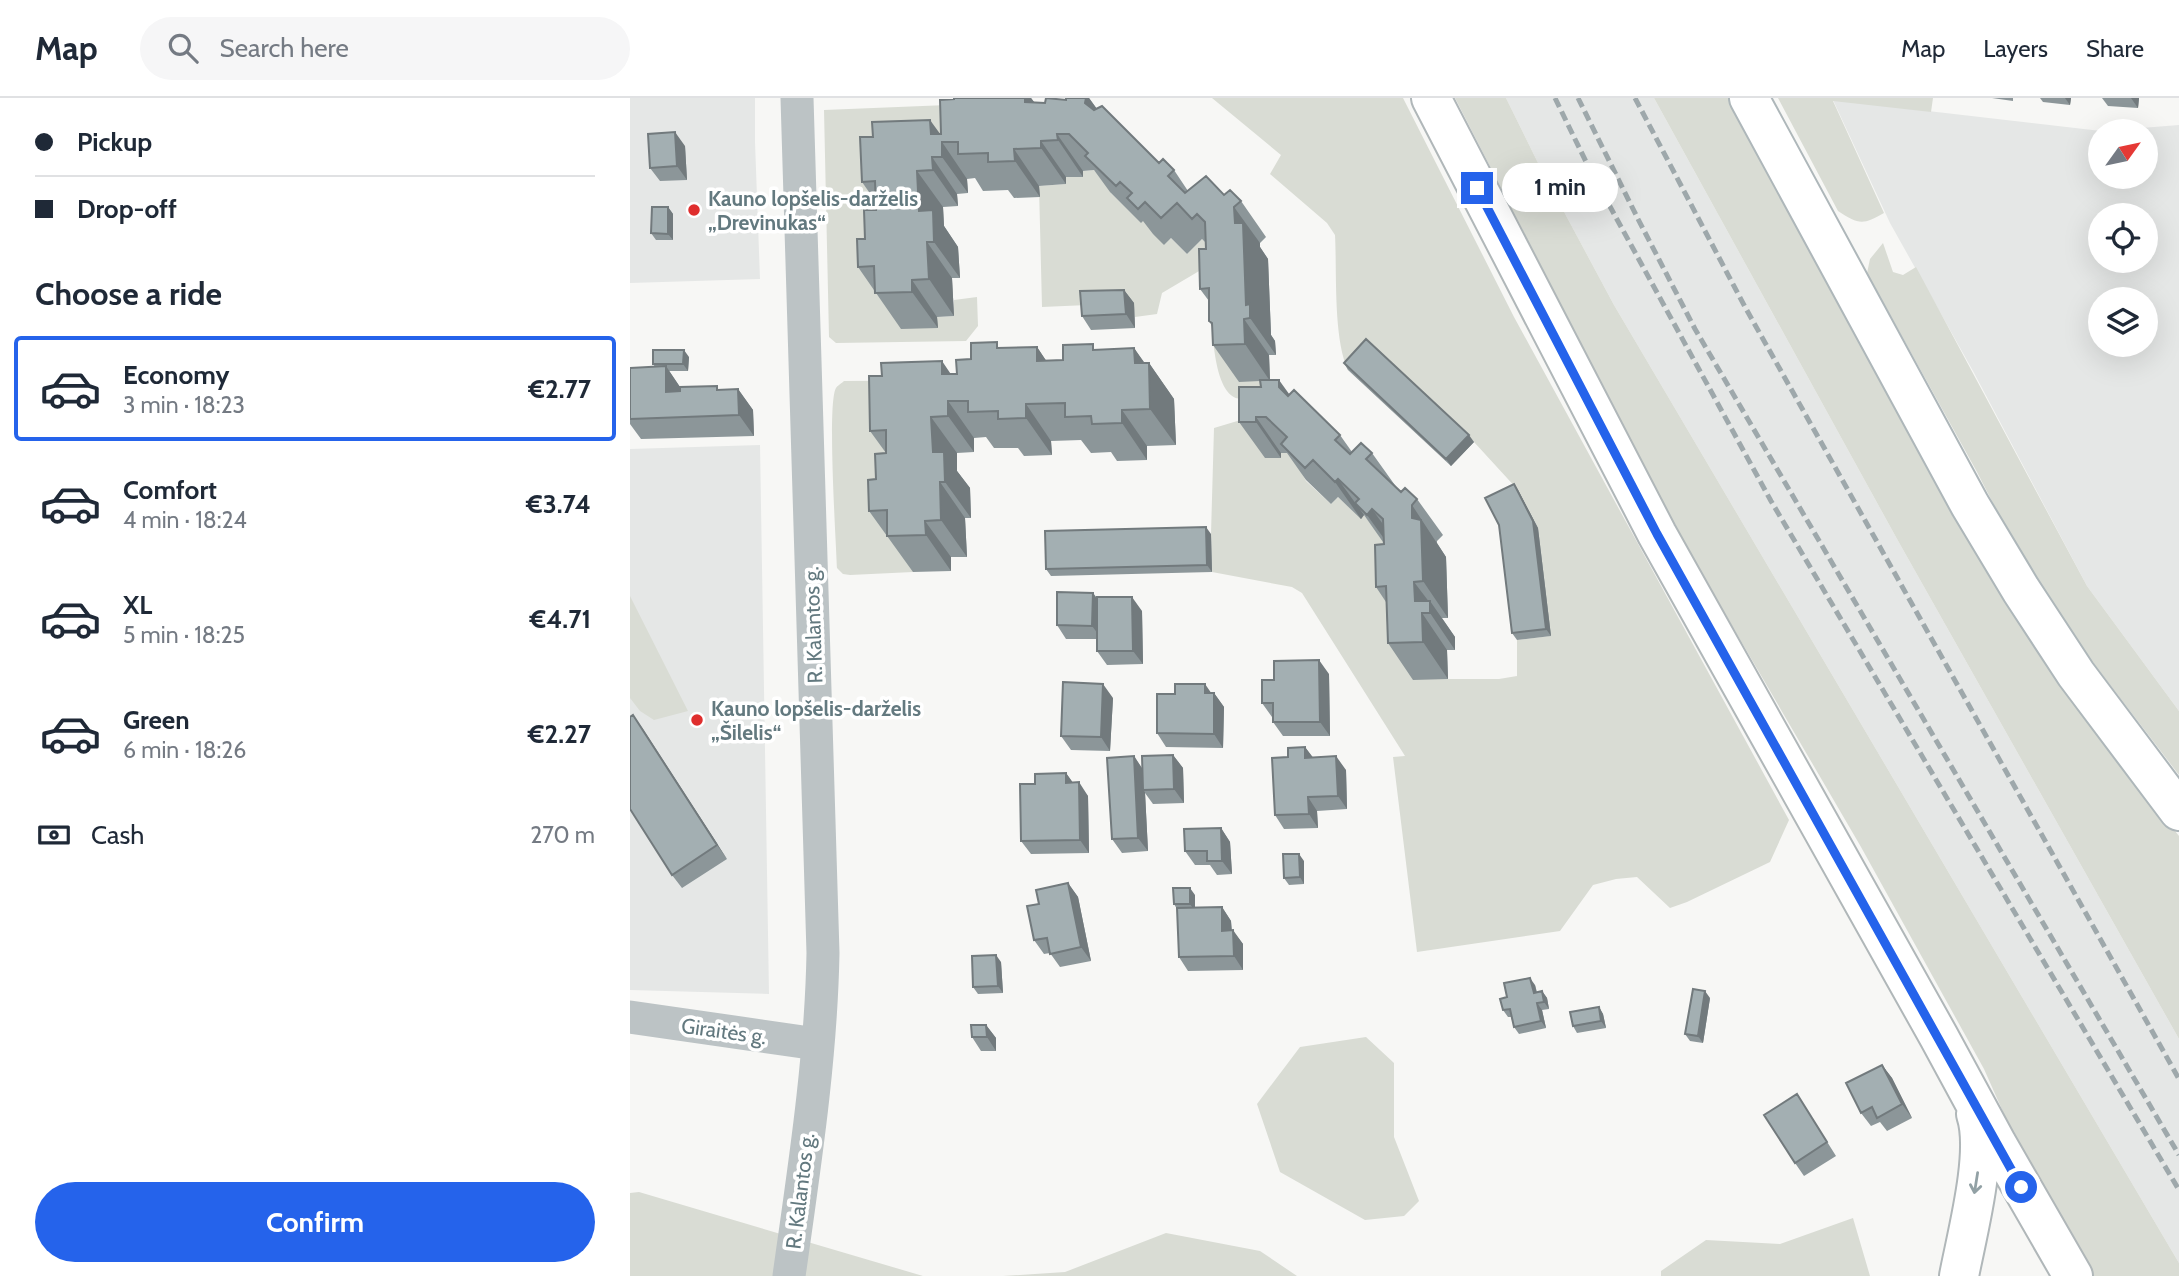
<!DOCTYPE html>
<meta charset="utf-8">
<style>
:root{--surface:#fff;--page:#f6f6f7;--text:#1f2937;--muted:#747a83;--line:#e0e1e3;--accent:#2563eb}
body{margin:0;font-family:Cabin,sans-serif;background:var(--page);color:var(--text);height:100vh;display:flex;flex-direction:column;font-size:26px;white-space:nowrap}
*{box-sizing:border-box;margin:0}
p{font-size:23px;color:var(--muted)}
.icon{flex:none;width:38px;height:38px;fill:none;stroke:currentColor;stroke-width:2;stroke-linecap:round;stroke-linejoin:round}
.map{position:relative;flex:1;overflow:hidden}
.details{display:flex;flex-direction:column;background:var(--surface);width:630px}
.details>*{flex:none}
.hud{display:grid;align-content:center;height:154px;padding:0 35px;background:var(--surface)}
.needle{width:46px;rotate:57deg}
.buttons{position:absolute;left:1458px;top:21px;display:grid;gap:14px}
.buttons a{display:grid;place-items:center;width:70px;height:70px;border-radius:50%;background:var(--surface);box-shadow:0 7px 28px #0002;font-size:35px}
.end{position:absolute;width:32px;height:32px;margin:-16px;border:9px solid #2563eb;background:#fff;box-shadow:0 0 0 4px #fff}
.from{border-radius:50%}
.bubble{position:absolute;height:49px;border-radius:24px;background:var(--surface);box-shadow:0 7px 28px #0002;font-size:23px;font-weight:700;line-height:49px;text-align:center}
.hud b{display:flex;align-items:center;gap:24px;height:66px;font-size:26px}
.hud b+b{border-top:2px solid var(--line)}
.hud i{width:18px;height:18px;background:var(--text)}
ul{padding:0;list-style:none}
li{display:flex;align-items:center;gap:21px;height:105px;margin:0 14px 10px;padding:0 21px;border:4px solid transparent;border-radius:7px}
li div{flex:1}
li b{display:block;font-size:26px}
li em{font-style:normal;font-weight:700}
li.current{border-color:var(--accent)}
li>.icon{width:63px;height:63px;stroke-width:1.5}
h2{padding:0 35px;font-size:32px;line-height:84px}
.pay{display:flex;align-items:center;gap:18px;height:77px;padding:0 35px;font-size:26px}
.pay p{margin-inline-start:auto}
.button{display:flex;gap:14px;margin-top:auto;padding:14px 35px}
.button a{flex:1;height:80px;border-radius:42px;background:var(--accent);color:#fff;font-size:28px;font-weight:700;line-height:80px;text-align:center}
header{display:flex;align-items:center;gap:42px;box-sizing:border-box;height:98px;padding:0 35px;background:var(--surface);border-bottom:2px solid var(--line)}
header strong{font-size:33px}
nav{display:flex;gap:38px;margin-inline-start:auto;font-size:24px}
.search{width:490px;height:63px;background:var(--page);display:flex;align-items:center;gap:18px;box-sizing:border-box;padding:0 24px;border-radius:38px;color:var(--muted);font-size:26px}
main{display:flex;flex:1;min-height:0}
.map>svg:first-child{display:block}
</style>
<header>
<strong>Map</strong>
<div class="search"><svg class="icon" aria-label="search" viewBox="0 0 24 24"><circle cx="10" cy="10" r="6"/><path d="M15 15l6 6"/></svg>Search here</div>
<nav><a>Map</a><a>Layers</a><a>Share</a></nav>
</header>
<main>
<section class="details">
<div class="hud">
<b><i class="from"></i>Pickup</b>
<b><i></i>Drop-off</b>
</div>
<h2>Choose a ride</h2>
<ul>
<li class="current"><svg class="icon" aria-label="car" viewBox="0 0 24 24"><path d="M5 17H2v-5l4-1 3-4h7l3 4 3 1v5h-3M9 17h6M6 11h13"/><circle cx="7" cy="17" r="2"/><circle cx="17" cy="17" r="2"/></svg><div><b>Economy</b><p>3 min · 18:23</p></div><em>€2.77</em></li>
<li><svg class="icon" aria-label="car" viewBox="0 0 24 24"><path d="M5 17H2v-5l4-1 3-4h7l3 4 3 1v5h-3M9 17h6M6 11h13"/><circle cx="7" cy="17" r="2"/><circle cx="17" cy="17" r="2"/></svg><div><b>Comfort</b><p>4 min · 18:24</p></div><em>€3.74</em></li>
<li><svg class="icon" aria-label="car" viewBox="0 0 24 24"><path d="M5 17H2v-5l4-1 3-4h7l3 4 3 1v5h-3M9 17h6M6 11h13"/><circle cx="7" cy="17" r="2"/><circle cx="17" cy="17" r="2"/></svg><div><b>XL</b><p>5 min · 18:25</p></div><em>€4.71</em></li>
<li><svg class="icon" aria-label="car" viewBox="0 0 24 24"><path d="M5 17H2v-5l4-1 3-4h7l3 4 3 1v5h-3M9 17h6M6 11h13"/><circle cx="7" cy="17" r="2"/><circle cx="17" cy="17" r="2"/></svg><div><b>Green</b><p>6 min · 18:26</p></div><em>€2.27</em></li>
</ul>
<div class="pay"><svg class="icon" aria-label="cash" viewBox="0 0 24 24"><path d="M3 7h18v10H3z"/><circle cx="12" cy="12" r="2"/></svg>Cash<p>270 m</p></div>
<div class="button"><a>Confirm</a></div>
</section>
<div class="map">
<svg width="1549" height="1178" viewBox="0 0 1549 1178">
<rect width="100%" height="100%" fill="#f7f7f5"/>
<!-- built -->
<path fill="#e5e7e6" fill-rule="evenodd" d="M0 0H125V44L130 181 0 185Z
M876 0H1024L1267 441 1549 941V1165L984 207 910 69Z
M1203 2 1471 33 1470 79H1516V33H1474L1549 27V613L1457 488 1343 273 1260 125ZM1470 117H1516V163H1470ZM1470 201H1516V247H1470Z
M130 347 139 896 0 892V351Z"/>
<!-- green -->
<path fill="#d9dcd4" d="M582 0H773L884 219 1159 722 1140 764 1057 804 1040 810 1007 779 986 781 963 787 930 833 787 854 763 659 775 658 672 495 662 489 582 474 581 436 584 330 614 321 634 326 651 360V355H661L676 383 701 406 708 399 731 420 734 417 762 453 784 581H869L887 578V542L920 538 908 430 888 392 844 344 741 248 718 272C703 240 707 174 705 137L697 125 640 76 651 57Z
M825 0H876L910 69 984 207 1549 1165V1178H1463L1378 1025 1354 971 1231 749 1045 430Z
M1024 0H1099L1234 247 1504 681 1549 738V941L1267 441Z
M1148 0H1303L1301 14 1203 3 1254 115C1233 127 1229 127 1208 113Z
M342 6 337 72 268 60 307 230V219L324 218V202L347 199 348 228 336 243 206 245 199 239 194 12Z
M464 72 483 91 481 95 511 124 516 120 534 147 541 140 557 156 572 141 587 157 609 283H640L642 292C633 294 620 302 611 301 576 300 582 191 581 166L532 195 527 216 505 219 503 205 412 209 409 88 436 86V79H453V73Z
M1253 145 1263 174 1273 177 1286 169 1457 488 1549 613V677L1442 537 1388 454 1347 374 1237 175 1240 161Z
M367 282 338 313 282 448 283 474 220 477 213 476 207 470C206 443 197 305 206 290 207 288 212 285 214 283Z
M0 498 58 613 24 622 10 613 0 600Z
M736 939 764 965V1039L789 1103 774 1118 735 1122 650 1074 627 1006 670 949Z
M9 1094 293 1178H0V1095Z
M1223 1120 1240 1178H1031V1173L1076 1142 1150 1146Z
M536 1135 630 1153 667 1178H373L435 1174Z"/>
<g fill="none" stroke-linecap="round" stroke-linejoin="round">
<defs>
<path id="secondary" d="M1119 0 1340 407 1391 492 1446 576 1549 713"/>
<path id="primary" d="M801 0 1027 436 1309 939 1367 1046 1443 1178
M1329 1178C1337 1136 1359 1055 1346 1016"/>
</defs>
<!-- secondary casing -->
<use href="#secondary" stroke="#aeb7ba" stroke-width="42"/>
<!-- primary casing -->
<use href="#primary" stroke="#b0b7b9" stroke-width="42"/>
<!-- street -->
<path stroke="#bcc3c5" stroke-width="33" d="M0 919 187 946
M159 1178C174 1071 191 963 193 855L167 0"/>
<!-- secondary -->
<use href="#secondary" stroke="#fff" stroke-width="38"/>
<!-- primary -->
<use href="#primary" stroke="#fff" stroke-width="38"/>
<!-- rail -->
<path stroke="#9ea8ab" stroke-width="5" stroke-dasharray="10 5" stroke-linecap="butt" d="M925 0 960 72 1141 403 1549 1092
M948 0 1008 121 1065 231 1549 1057
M1005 0 1115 209 1549 981"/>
</g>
<!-- wall -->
<path fill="#8c9699" d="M401 0 405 5H415L436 2V0H459L467 11 529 65 544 72 558 93 594 97 611 103 636 139 630 145V149L638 161 641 237 645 243 646 257H639L640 282 710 337 722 354 742 355 767 390 771 394 787 401 813 437 807 443V445L816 459 818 520H812L825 539V552H817L818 581 783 582 758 545 756 504 746 489 753 444 734 417 731 421 708 399 701 406 676 382 657 355H651V360H635L609 324 631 289 630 283 609 284 583 247 582 228 579 223V203L570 191 576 151 575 144 572 141 557 156 541 140 534 147 523 136 513 123 511 125 480 94 464 72 453 73V79H436V86L409 88 410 99 384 100 378 92 353 93 345 80 337 81 338 95 327 96 328 108 313 109 314 128 328 149 330 180H322L324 218 307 219 308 230 271 231 228 169 235 141 246 112V104L232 84 310 36Z
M1362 0H1383V3Z
M1410 0H1441L1440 7 1413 4Z
M1472 0H1509L1508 10 1478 8Z
M55 48 57 82 30 83 20 70Z
M38 109 43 116V142H26L21 135Z
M494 192 504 205 505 230 461 232 452 218Z
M407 249 416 263 433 262 467 252 504 250 514 265H519L544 301 546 347 517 348V362L487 363 481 354 461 355 451 342 421 343 422 357 394 358 388 350H364L356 339 344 340V354L327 355V373L340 390 341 420H335L337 459H321V473L283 474 239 413 246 381 256 355 240 333 321 276H327L341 261 371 250Z
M59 259 58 273H39L50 289 90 292 108 291 123 312 124 338 11 341 0 326V270L25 269 23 266Z
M714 265 844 344 821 368 718 272Z
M884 386 888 392 908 430 921 538 887 542 882 535Z
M581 436 582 474 421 478 416 471Z
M463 495 467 500 512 513 513 566 477 567 467 553V541H436L427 527Z
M699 576 700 638H653L643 624V619H642L632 605 644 582Z
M584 595 594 609 593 650 536 649 527 635 545 596Z
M483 600 480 653 441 652 431 638Z
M3 617 97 761 52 790 42 777Z
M675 649 682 659 716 672 717 711 687 713 688 730 654 731 645 717 658 659Z
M543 657 553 670 554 705 523 706 515 695 518 753 492 755 482 741 504 658 512 670Z
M436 675 443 685 458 698 459 755 401 756 391 743 405 686Z
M591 730 600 744 602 776 587 777 580 767H565L555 753Z
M674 763V786L659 787 654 780Z
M438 785 448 799 461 863 430 869 420 855 414 856 404 842 409 806Z
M565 797V810L592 809 601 823 602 832 613 846V872L558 873 549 859 547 811 544 806Z
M371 864 373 895 348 896 343 889Z
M905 887 907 894 912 893 917 900 919 911 912 912 916 930 889 936 884 929 881 919H878L873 912 877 899Z
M1080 900 1073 945 1060 943 1055 936Z
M969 909 973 916 976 930 947 935 943 928Z
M356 927 366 940V953H351L342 939Z
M1252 967 1262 980 1282 1020 1257 1033 1250 1024 1241 1028 1231 1015Z
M1167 996 1206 1058 1174 1078 1165 1065Z"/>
<!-- shaded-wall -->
<path fill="#727a7d" d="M395 0H401L420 27 395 4Z
M456 0H459L482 32 455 5Z
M1435 0H1441L1440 7Z
M1501 0H1509L1508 10Z
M300 22 316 44H312L337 81 338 95 312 59 301 36Z
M45 34 55 48 57 82 47 68Z
M427 36 453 73V79L428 42Z
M411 43 436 79V86L411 50Z
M384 51 409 88 410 99 385 63Z
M302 59 327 96 328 108 303 72Z
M287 73 313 109 314 128 328 149 330 180 304 144 289 113Z
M38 109 43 116V142L38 136Z
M604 109 630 145V149L638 161 641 237 645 243 646 257 620 220 616 207 605 125Z
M297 144 322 180 324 218 299 181Z
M282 182 307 219 308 230 282 194Z
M494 192 504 205 505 230 496 216Z
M614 221 639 257 640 283 615 246Z
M407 249 432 286 407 263Z
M504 250 519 271V265L544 301 546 347 520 311 505 265Z
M54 252 59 259 58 273 53 266Z
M312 263 337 300 312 276Z
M36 268 50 289 51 314 36 294Z
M649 282 675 318 649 289Z
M108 291 123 312 124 338 109 317Z
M318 303 344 340V354L318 318Z
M396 306 421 343 422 357 396 320Z
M492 312 517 348V362L492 325Z
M301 319 327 355V373L340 390 341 420 315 384 303 354Z
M626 319 651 355V360L626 324Z
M839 337 844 344 821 368 816 361Z
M708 381 734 417 731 421 705 384Z
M310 384 335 420 337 459 311 422Z
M884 386 888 392 908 430 921 538 916 531Z
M782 407 816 459 818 520 793 483 782 420Z
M742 411 768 447 763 453 737 417Z
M295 423 321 459V473L296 437Z
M576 429 581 436 582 474 577 467Z
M784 484 800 505V503L825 539V552L800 515 785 503Z
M463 495 472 509V541L462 528Z
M502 499 512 513 513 566 503 553Z
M792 515 817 552 818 581 793 544Z
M689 562 699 576 700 638 690 624Z
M473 586 483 600 480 653 471 639Z
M575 586 584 599V595L594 609 593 650 584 636 575 595Z
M3 617 13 631 97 761 87 747Z
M675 649 685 662 675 660Z
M543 657 553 670 554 705 544 691Z
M504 658 513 672V692L515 694 518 753 508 740Z
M706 658 716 672 717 711 708 698Z
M436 675 446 689 436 685Z
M449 684 458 698 459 755 450 742Z
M678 699 687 713 688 730 679 716Z
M591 730 600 744 602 776 592 763Z
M669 756 674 763V786L670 779Z
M438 785 448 799 461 863 451 849Z
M560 790 565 797V813L560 806Z
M592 809 601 823 602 846 592 833Z
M603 832 613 846V872L604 858Z
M366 857 371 864 373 895 368 888Z
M900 880 905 887 908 902 904 895Z
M912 893 917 900 919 911 914 904Z
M1075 893 1080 900 1073 945 1068 938Z
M907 905 912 912 916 930 911 923Z
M969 909 973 916 976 930 971 923Z
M356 927 366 940V953L357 939Z
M1252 967 1262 980 1282 1020 1272 1006Z"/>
<!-- building -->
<path fill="#a3afb2" stroke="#727a7d" stroke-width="2" d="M324 0H395V4L415 5 416 0 436 2V0H456L455 5 464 12 472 8 529 65 533 61 544 72 538 78 555 95 576 78 594 97 600 92 611 103 604 109 605 125H613L616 207 620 206V220L614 221 615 246 583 247 582 225 579 223V190L570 191 569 151H576L575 124 567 116 562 121 547 105 531 120 515 104 508 111 497 100 502 95 490 84 486 88 455 58 458 55 439 36H427L428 42 411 43V50L384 51 385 63 358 64V55L328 56V44H312V59H302L303 72 287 73 289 113 303 112 304 144H297L299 181 282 182V194L245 195 244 168 228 169 227 141H235L234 112H246L245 83 232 84 230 39H243L242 24 300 22 301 36H311L310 2 324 1Z
M45 34 47 68 20 70 18 36Z
M22 109H38V136L21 135Z
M494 192 496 216 452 218 450 193Z
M736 241 839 337 816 361 714 265Z
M367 244V250L407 249V263L433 262V247L463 246V252L504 250 505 265H519L520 311 492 312V325L462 326 461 318 435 319V305L396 306V320L368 321V313L338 314V303H318V318L301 319 303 354H314L315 384H310L311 422 295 423 296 437 257 438V412L239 413 238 382 246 381 245 356 256 355V332L240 333 239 278H252L251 265 312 263V276H327L326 262 341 261V245Z
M23 252H54L53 266H23Z
M36 268V294L50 293V289L87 288V292L108 291 109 317 0 321V270Z
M630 282H649V289L658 298 664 292 710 337 705 342 720 356 731 345 742 355 736 361 771 394 775 390 787 401 782 407V420L791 422 793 483 784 484 785 503H800V515H792L793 544 758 545 756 488 746 489 745 447 754 446 753 421 742 411 737 417 725 405 729 401 708 381 705 384 683 362 675 370 651 346 657 339 636 319H626V324H609V289H631Z
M884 386 903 423 916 531 882 535 869 427 855 400Z
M576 429 577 467 416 471 415 433Z
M427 494 463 495 462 528 427 527Z
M467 499H502L503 553H467Z
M689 562 690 624H643V605H632V582H644V563Z
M433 584 473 586 471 639 431 638Z
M545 586H575V595H584V636L527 635V596H545Z
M3 617 87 747 42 777 0 711V619Z
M675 649V660L706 658 708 698 678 699 679 716 645 717 642 660 658 659V650Z
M543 657 544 691 513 692 512 658Z
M504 658 508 740 482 741 477 660Z
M436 675V685L449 684 450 742 391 743 390 686H405V676Z
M591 730 592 763H577V753H555L554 731Z
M653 756H669L670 779 654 780Z
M438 785 451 849 420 856 417 840 404 842 397 808 409 806 406 792Z
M543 790H560V806H544Z
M592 809V833L603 832 604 858 549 859 547 810Z
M366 857 368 888 343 889 342 858Z
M900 880 904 895 912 893 914 904 907 905 911 923 884 929 880 911 873 912 870 901 877 899 874 885Z
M1063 891 1075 893 1068 938 1055 936Z
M969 909 971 923 943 928 940 914Z
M341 927H356L357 939H342Z
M1252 967 1272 1006 1247 1020 1242 1009 1231 1015 1216 985Z
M1167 996 1197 1044 1165 1065 1134 1017Z"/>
<!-- one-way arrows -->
<defs><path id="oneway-shaft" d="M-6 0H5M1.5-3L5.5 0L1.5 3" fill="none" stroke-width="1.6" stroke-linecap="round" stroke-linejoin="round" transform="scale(1.75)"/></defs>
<use stroke="#92a1a5" href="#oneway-shaft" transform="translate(1346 1085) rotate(99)"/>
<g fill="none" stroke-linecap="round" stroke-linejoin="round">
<!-- route -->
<path stroke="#2563eb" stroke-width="9" d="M847 90 1027 436 1391 1089"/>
</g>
<!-- markers -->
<g fill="#df2e2d" stroke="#fff" stroke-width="2.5">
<circle cx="64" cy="112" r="7"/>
<circle cx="67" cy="622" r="7"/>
</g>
<g text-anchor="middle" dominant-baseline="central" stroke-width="7" stroke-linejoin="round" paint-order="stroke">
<!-- poi labels -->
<g font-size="21" font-weight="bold" fill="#63797f" stroke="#fff" text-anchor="start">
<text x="78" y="100">Kauno lopšelis-darželis<tspan x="78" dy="24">„Drevinukas“</tspan></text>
<text x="81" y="610">Kauno lopšelis-darželis<tspan x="81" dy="24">„Šilelis“</tspan></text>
</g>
<!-- street labels -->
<g font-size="21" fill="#63797f" stroke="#fff">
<text transform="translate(183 527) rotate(-92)">R. Kalantos g.</text>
<text transform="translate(94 933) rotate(8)">Giraitės g.</text>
<text transform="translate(170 1093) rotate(-83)">R. Kalantos g.</text>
</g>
</g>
</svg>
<div class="buttons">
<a><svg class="needle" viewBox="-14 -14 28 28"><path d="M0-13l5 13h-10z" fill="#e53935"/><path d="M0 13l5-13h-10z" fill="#747a83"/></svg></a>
<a><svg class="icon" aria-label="locate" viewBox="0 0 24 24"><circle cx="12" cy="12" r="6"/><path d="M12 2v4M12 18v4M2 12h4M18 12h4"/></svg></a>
<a><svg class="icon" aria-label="layers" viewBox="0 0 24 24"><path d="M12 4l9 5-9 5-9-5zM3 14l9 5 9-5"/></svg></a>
</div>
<i class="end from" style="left:1391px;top:1089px"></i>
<i class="end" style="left:847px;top:90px"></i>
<div class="bubble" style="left:872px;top:65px;width:116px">1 min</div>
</div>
</main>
